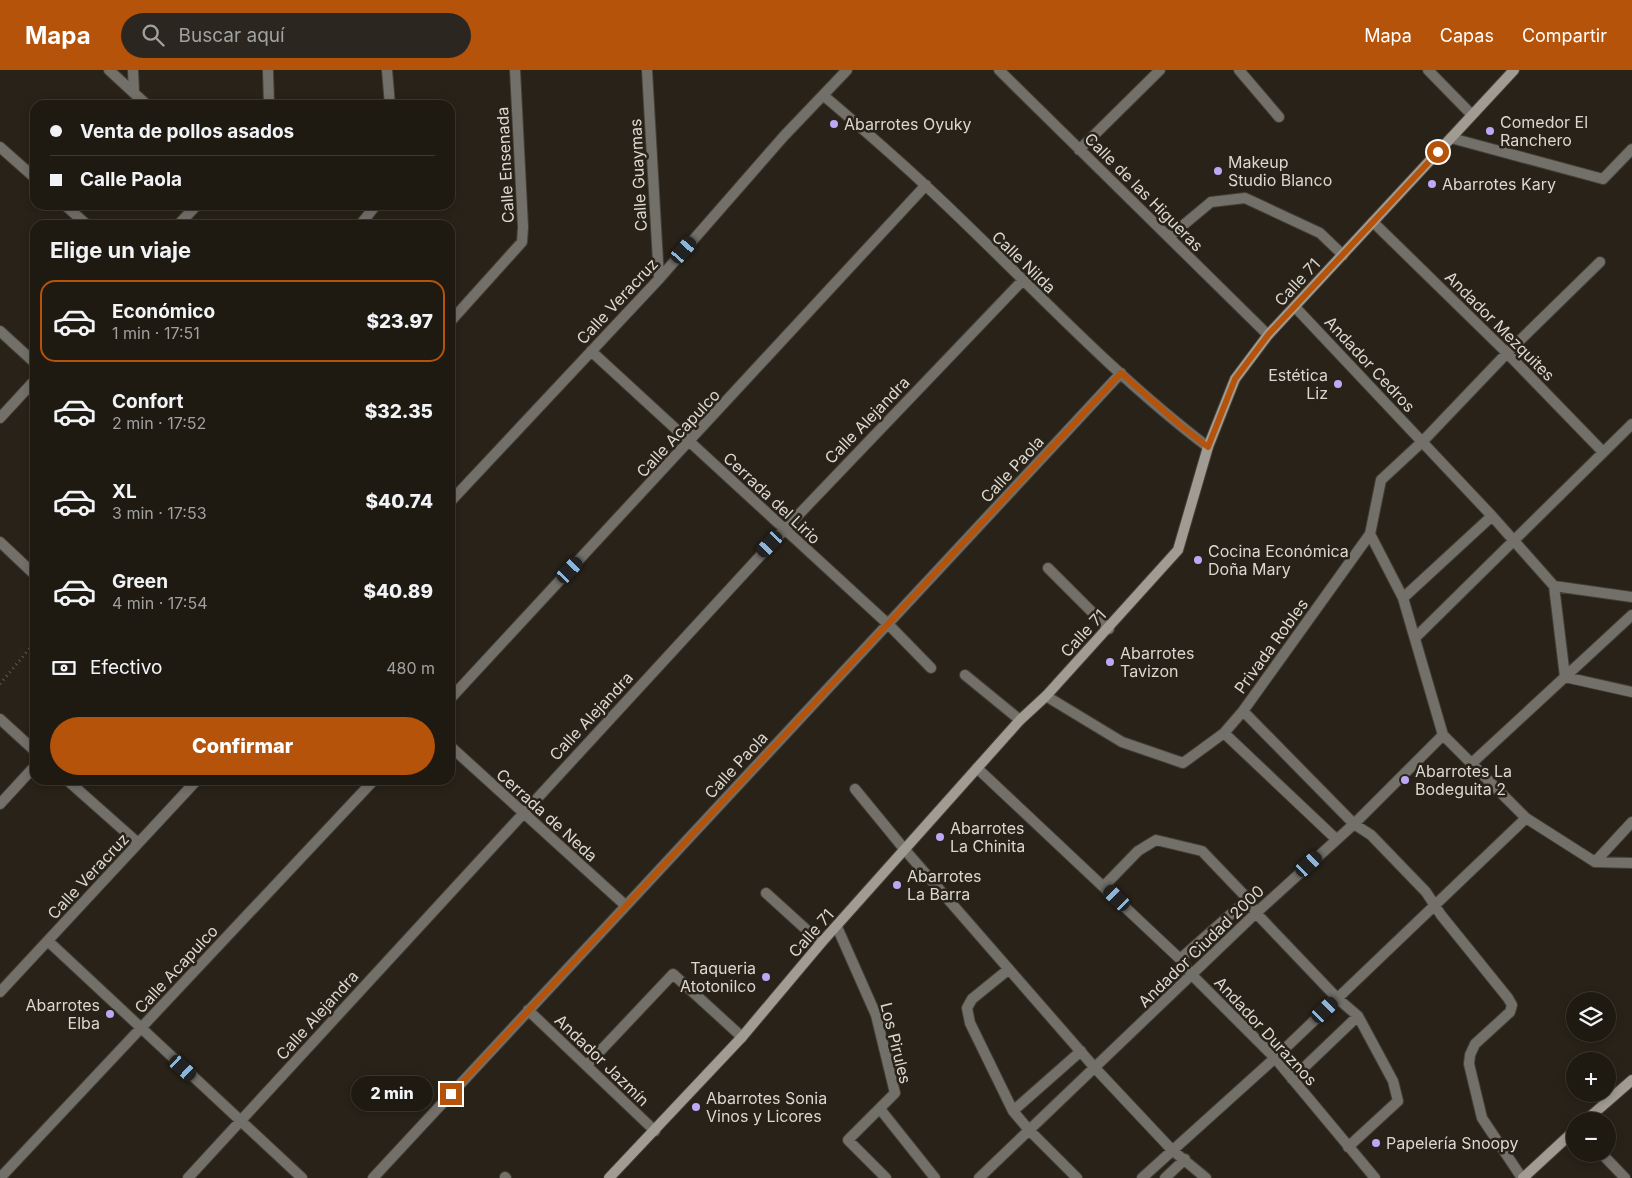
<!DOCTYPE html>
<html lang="es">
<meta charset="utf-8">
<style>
:root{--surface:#1e1a12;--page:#2b2720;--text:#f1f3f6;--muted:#a1a19f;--line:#3c3832;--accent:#b45309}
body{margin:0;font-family:Inter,sans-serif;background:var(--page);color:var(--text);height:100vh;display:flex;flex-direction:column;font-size:19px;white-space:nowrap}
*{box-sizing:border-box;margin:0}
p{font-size:16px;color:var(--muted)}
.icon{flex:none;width:28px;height:28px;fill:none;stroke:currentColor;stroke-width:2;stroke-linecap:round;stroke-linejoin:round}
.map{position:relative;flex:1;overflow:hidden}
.sheet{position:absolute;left:30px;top:150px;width:425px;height:565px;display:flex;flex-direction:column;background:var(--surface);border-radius:15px;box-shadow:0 2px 8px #0003,0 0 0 1px var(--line)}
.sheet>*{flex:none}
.guide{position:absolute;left:30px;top:30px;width:425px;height:110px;border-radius:15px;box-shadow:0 2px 8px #0003,0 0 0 1px var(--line);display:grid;align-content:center;height:110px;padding:0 20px;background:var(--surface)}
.controls{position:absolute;left:1566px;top:922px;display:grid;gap:10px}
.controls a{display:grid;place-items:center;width:50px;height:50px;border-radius:50%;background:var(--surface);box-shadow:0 2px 8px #0003,0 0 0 1px var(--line);font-size:25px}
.end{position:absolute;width:22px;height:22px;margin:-11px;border:6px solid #b45309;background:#fff;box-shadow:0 0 0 2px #fff}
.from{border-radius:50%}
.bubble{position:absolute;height:35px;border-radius:18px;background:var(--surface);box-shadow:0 2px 8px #0003,0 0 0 1px var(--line);font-size:16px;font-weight:800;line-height:35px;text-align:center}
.car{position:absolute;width:15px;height:30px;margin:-15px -8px;border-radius:6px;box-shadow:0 0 4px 1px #0007;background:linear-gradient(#222 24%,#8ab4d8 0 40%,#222 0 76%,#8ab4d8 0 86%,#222 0)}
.guide b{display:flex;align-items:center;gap:18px;height:48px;font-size:19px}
.guide b+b{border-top:1px solid var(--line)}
.guide i{width:12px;height:12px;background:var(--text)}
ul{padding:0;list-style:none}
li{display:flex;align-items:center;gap:15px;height:82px;margin:0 10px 8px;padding:0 10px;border:2px solid transparent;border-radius:15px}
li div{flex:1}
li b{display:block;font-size:19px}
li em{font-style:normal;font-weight:800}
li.on{border-color:var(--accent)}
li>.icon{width:45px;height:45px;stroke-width:1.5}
h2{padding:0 20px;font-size:22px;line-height:60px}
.pay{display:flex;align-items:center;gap:12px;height:55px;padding:0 20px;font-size:19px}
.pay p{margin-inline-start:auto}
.cta{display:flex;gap:10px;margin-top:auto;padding:10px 20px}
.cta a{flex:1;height:58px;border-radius:30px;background:var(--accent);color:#fff;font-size:20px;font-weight:800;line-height:58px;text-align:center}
header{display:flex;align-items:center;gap:30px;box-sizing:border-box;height:70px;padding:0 25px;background:var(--accent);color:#fff}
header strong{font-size:24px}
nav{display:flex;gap:28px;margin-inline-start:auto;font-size:18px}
.search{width:350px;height:45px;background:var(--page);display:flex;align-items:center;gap:12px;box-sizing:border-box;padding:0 18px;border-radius:28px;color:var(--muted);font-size:19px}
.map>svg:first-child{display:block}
</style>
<header>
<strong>Mapa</strong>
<div class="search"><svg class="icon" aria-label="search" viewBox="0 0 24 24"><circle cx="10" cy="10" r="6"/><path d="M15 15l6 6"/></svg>Buscar aquí</div>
<nav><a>Mapa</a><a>Capas</a><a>Compartir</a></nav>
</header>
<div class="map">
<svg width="1632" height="1108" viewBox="0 0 1632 1108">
<rect width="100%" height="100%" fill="#282218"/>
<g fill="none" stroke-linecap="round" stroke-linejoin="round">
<defs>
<path id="street" d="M109 0 147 35
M133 0 134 22
M268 0 269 35
M387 0 390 35
M647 0 659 209
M999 0 1268 265
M1239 0 1279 47
M1428 0 1472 45
M823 25C857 54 892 84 925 115 1019 202 1105 299 1208 377
M1451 68 1603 109 1632 79
M0 77 35 108
M1079 80 1160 0
M65 135 87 155
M1373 152 1507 283 1603 382
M178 155 197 135
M360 155 376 135
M1169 167 1211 132 1245 128 1320 163 1343 185
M1295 237 1492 446 1554 516 1632 527
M450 252 522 172 523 157 515 0
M0 261 35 293
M591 281 889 555 931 598
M0 348 35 310
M450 432 659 209 784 66 847 0
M0 472 35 505
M1048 498 1109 559
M1554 516 1565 607 1632 622
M1403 528 1492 446
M1415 568 1632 354
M965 605 1020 650
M1046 626 1122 672 1183 693 1224 663 1243 641 1370 464
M450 629 926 115
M1243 641 1354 754 1371 765 1426 822 1441 845 1508 928 1512 935 1510 942 1475 974 1470 985 1469 994 1482 1048 1522 1108
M0 649 35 681
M1224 663 1336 769
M450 676 625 835
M1472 693 1632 545
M977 698 1180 889 1192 905 1275 988 1375 1108
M67 710 138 773
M855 719 905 780 1095 998 1172 1080 1206 1108
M0 734 35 696
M1595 792 1526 748 1443 665 1403 528 1370 464 1381 410 1423 371 1507 283 1600 192
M1595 792 1632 752
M1595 792 1632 793
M1104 816 1138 781 1156 770 1202 781 1248 829 1256 843 1337 928 1358 946 1393 1011 1398 1031 1348 1077
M766 823 821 873
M837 857 876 945 895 1023 848 1070 886 1108
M48 871 302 1108
M1180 889 1248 829
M1009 899 972 929 967 938 970 953 1013 1041 1029 1060 1077 1108
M0 922 197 710
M528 940 655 1061
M587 995 673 904 742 967
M1292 1009 1358 946
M880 1039 935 1108
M1013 1041 1081 981
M1602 1084 1625 1108
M505 1107 506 1108
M0 1108 374 710
M188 1108 784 460 1022 211
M373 1108 1121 303
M979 1108 1256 843 1354 754 1443 665
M1142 1108 1275 988 1526 748
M1165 1108 1185 1089"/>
<path id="secondary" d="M1585 1051 1632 1010
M609 1108 742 967 821 873 1020 650 1046 626 1178 480 1208 377 1235 309 1268 265 1514 0
M1523 1108 1575 1060"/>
</defs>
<!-- street casing -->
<use href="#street" stroke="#453f36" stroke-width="12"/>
<!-- secondary casing -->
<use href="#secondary" stroke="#453f36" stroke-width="12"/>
<!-- path -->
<path stroke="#635e55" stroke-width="3" stroke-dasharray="1 4" stroke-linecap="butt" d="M0 614 35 572"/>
<!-- street -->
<use href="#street" stroke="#73706a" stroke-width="10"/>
<!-- secondary -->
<use href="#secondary" stroke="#a09c93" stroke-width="10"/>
</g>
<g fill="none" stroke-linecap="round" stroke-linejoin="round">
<!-- route -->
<path stroke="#b45309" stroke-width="6" d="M451 1024 1121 303 1180 355 1208 377 1235 309 1268 265 1438 82"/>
</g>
<!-- markers -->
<g fill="#bca9f5" stroke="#282218" stroke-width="2">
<circle cx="834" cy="54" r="5"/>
<circle cx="1490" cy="61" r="5"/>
<circle cx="1218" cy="101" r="5"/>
<circle cx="1432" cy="114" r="5"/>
<circle cx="1338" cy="314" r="5"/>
<circle cx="1198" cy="490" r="5"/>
<circle cx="1110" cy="592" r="5"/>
<circle cx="1405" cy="710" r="5"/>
<circle cx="940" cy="767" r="5"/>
<circle cx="897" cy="815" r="5"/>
<circle cx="766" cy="907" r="5"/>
<circle cx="110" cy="944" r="5"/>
<circle cx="696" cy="1037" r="5"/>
<circle cx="1376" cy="1073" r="5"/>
</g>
<g text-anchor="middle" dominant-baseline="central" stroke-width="5" stroke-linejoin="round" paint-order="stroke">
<!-- poi labels -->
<g font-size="16" fill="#dbd8d1" stroke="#282218" text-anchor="start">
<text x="1500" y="52">Comedor El<tspan x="1500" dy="18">Ranchero</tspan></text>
<text x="844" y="54">Abarrotes Oyuky</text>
<text x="1228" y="92">Makeup<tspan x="1228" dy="18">Studio Blanco</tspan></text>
<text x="1442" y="114">Abarrotes Kary</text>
<text x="1328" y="305" text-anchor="end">Estética<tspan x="1328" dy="18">Liz</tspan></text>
<text x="1208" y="481">Cocina Económica<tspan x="1208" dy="18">Doña Mary</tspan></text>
<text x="1120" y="583">Abarrotes<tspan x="1120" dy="18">Tavizon</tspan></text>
<text x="1415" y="701">Abarrotes La<tspan x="1415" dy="18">Bodeguita 2</tspan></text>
<text x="950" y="758">Abarrotes<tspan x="950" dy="18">La Chinita</tspan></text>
<text x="907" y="806">Abarrotes<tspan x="907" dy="18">La Barra</tspan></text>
<text x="756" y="898" text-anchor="end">Taqueria<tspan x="756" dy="18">Atotonilco</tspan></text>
<text x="100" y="935" text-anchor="end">Abarrotes<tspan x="100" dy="18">Elba</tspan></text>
<text x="706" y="1028">Abarrotes Sonia<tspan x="706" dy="18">Vinos y Licores</tspan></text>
<text x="1386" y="1073">Papelería Snoopy</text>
</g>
<!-- street labels -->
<g font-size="16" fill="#dbd8d1" stroke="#282218">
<text transform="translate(505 95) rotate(-93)">Calle Ensenada</text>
<text transform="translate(638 105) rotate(-93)">Calle Guaymas</text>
<text transform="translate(1144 122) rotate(45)">Calle de las Higueras</text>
<text transform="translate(1024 192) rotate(44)">Calle Nilda</text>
<text transform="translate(1297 212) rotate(-47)">Calle 71</text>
<text transform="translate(617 231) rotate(-47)">Calle Veracruz</text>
<text transform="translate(1500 256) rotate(45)">Andador Mezquites</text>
<text transform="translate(1370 294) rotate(47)">Andador Cedros</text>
<text transform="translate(867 350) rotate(-46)">Calle Alejandra</text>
<text transform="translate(678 363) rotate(-47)">Calle Acapulco</text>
<text transform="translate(1012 399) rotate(-47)">Calle Paola</text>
<text transform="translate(772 428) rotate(43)">Cerrada del Lirio</text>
<text transform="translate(1083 563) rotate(-47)">Calle 71</text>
<text transform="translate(1271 576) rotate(-54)">Privada Robles</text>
<text transform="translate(591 646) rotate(-47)">Calle Alejandra</text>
<text transform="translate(736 695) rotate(-47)">Calle Paola</text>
<text transform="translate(547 745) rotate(42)">Cerrada de Neda</text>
<text transform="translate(88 806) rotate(-47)">Calle Veracruz</text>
<text transform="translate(811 863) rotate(-48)">Calle 71</text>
<text transform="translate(1201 876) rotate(-44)">Andador Ciudad 2000</text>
<text transform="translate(176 899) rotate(-47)">Calle Acapulco</text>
<text transform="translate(317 945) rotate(-48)">Calle Alejandra</text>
<text transform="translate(1266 961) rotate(47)">Andador Duraznos</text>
<text transform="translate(896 973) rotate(76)">Los Pirules</text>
<text transform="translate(602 990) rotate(44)">Andador Jazmín</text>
</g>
</g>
</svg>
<div class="controls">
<a><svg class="icon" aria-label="layers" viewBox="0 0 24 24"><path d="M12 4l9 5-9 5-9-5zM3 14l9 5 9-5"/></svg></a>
<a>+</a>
<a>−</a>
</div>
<i class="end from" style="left:1438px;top:82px"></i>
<i class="end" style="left:451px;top:1024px"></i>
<div class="bubble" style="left:351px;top:1006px;width:82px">2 min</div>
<i class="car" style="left:684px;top:180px;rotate:41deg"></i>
<i class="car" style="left:770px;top:474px;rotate:223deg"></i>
<i class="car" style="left:570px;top:500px;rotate:43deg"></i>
<i class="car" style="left:1309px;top:794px;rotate:47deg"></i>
<i class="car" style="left:1117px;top:828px;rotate:314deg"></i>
<i class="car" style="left:1325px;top:940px;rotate:46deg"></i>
<i class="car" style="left:183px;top:998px;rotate:132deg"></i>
<div class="guide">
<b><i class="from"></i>Venta de pollos asados</b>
<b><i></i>Calle Paola</b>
</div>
<section class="sheet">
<h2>Elige un viaje</h2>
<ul>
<li class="on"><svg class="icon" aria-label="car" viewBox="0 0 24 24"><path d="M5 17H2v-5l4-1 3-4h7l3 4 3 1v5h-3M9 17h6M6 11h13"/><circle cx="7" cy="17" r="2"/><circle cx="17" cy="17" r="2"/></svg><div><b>Económico</b><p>1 min · 17:51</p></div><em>$23.97</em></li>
<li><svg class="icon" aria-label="car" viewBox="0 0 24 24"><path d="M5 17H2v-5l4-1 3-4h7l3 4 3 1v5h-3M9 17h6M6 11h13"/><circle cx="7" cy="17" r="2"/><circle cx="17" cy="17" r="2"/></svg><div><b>Confort</b><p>2 min · 17:52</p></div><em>$32.35</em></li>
<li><svg class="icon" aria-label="car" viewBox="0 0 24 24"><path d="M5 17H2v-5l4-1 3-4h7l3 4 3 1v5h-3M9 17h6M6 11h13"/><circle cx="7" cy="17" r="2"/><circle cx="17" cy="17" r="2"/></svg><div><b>XL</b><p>3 min · 17:53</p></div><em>$40.74</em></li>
<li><svg class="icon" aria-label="car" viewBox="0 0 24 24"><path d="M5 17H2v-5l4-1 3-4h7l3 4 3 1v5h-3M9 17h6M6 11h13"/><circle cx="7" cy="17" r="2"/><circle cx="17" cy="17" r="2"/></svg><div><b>Green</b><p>4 min · 17:54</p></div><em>$40.89</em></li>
</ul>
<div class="pay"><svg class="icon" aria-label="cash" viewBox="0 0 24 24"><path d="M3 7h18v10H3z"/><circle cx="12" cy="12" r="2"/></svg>Efectivo<p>480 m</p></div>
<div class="cta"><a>Confirmar</a></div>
</section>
</div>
